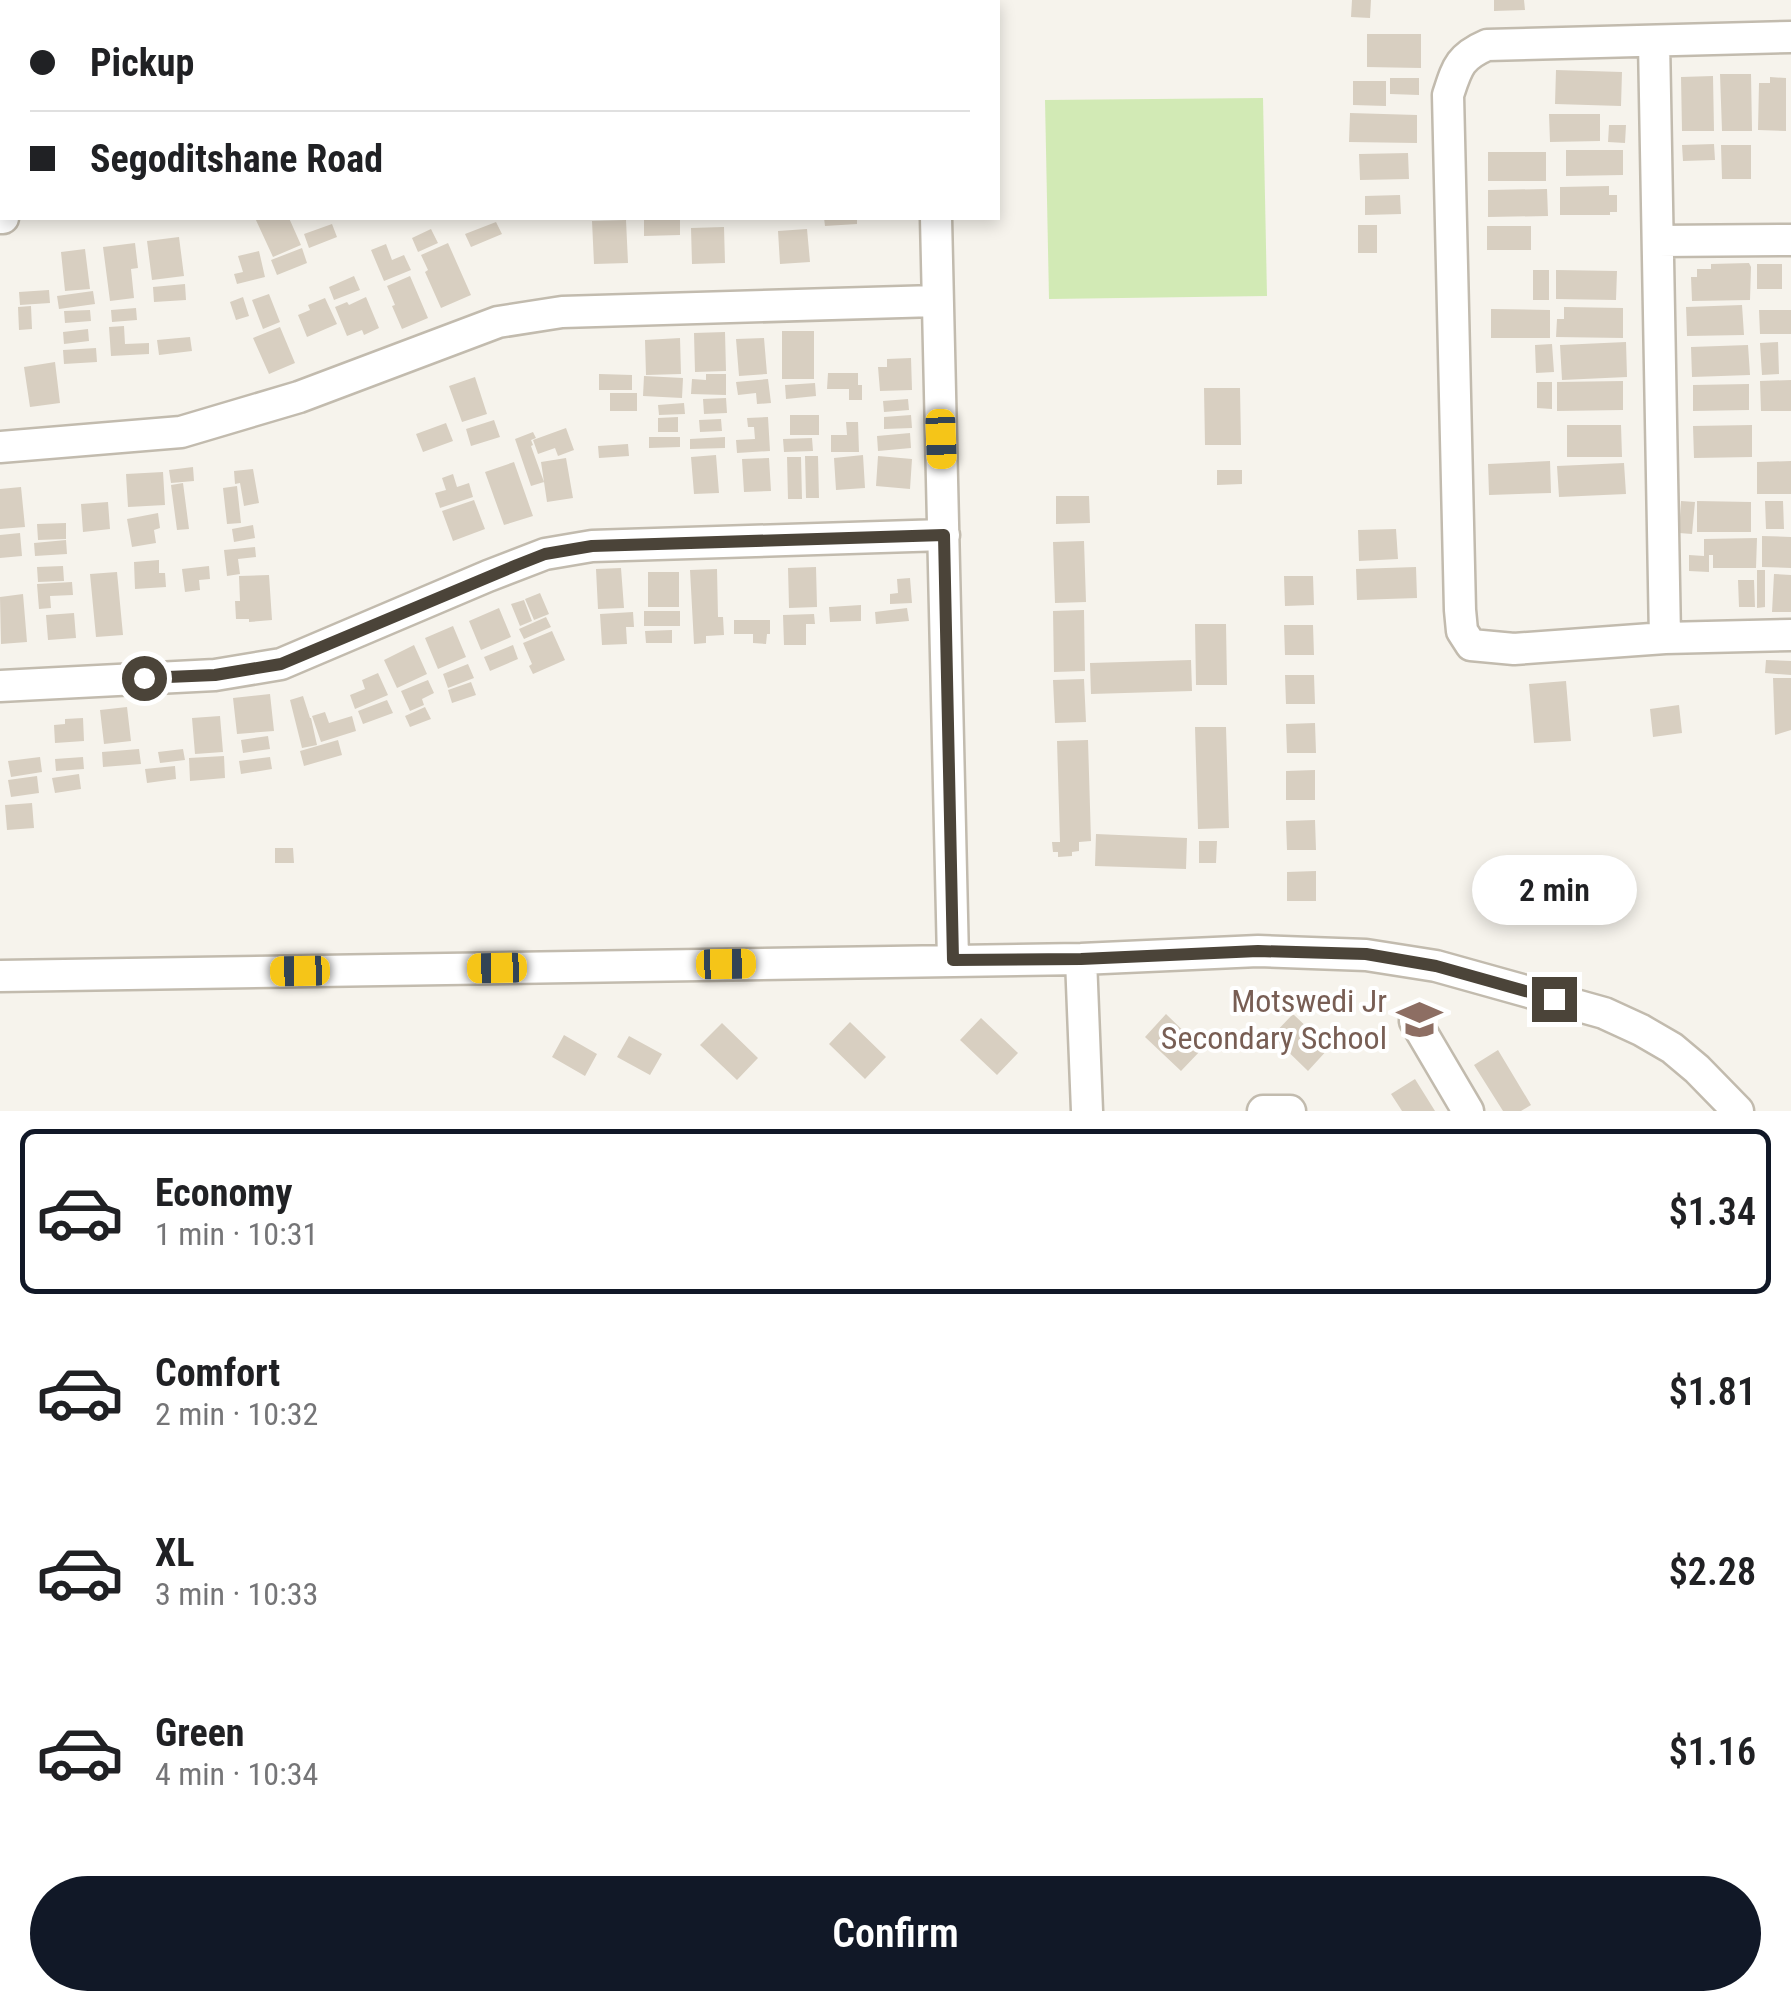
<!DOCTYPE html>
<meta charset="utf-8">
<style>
:root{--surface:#fff;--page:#f2f2f2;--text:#202124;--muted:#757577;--line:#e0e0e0;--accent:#111827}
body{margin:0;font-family:"Roboto Condensed",sans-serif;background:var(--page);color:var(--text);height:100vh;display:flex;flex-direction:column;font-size:38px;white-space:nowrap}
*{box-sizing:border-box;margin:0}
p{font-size:32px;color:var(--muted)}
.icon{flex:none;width:55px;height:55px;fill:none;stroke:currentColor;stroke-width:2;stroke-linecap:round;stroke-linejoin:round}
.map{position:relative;height:1111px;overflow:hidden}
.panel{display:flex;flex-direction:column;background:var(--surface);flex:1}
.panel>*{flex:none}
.hud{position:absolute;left:0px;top:0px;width:1000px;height:220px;box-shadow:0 5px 15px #0003;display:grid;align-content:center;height:220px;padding:0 30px;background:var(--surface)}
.end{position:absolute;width:45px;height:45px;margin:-22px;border:12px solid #4b4439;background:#fff;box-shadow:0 0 0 5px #fff}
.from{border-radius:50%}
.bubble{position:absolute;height:70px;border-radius:35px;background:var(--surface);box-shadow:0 5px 15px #0003;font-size:32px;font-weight:600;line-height:70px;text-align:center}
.car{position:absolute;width:30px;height:60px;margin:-30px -15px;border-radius:12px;box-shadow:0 0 8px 2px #0007;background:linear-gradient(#f5c518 24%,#345 0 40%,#f5c518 0 76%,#345 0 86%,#f5c518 0)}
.hud b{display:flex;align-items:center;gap:35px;height:95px;font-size:38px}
.hud b+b{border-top:2px solid var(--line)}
.hud i{width:25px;height:25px;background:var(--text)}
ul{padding:18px 0 0;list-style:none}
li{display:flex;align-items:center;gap:30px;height:165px;margin:0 20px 15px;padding:0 10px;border:5px solid transparent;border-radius:15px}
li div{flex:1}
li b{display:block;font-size:38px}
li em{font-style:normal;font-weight:600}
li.active{border-color:var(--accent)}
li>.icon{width:90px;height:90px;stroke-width:1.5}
.primary-button{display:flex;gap:20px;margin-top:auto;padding:20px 30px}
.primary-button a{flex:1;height:115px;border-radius:60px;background:var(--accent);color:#fff;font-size:40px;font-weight:600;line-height:115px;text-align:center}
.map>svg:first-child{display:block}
</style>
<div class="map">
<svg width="1791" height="1111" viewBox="0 0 1791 1111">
<rect width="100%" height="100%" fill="#f6f3ec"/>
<!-- green -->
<path fill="#d2eab5" d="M1263 98 1267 296 1049 299 1045 100Z"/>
<!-- building -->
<path fill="#d8cfc1" d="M1352 0H1371L1370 18 1351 17Z
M1494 0H1524L1525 10 1494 11Z
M1367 34H1421V68L1367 67Z
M1556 70 1622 72 1621 106 1555 104Z
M1720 74H1751L1752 131H1722Z
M1713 76 1714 131H1682L1681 77Z
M1770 77 1786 78V131L1758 130 1759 83H1770Z
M1390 78H1419V95L1390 94Z
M1353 81H1386V106L1353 105Z
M1350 113 1417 115V143L1349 142Z
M1549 114H1600V141L1550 142Z
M1609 125H1626L1625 143 1608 142Z
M1714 144 1715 160 1683 161 1682 145Z
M1721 145H1751V179H1722Z
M1566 150H1623V175L1566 176Z
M1488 152H1546V181H1488Z
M1408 153 1409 179 1360 180 1359 154Z
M1609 186V195H1617V212H1610V215H1560V187Z
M1547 189 1548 216 1488 217V190Z
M1400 195 1401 214 1365 215V196Z
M255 218H289L301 245 273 257Z
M644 218H680V235L644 236Z
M824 218H857V224L825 226Z
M626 220 628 263 594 264 592 221Z
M496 222 502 234 471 247 465 234Z
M332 224 337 237 309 248 304 234Z
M1358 225H1377V253H1358Z
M1487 226H1531V250H1487Z
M724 227 725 263 692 264 691 228Z
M431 229 438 243 418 252 412 238Z
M807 229 810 262 780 264 778 231Z
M179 237 184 276 152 280 147 241Z
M135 243 138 268 131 269 134 298 110 301 103 247Z
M448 243 471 295 441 308 425 272 428 270 421 255Z
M386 244 392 260 404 255 411 270 384 281 371 250Z
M302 248 307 263 277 275 271 260Z
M85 249 90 289 65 291 61 252Z
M259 251 265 277 237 284 234 274 243 272 238 256Z
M1749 263 1751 267 1750 300 1692 301 1691 277H1697V269H1711V264Z
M1757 264H1782V289H1757Z
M1533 270H1549V300H1533Z
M1556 270 1617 271 1616 300 1556 299Z
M354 276 360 290 334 300 329 287Z
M410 276 428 318 402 329 392 306 395 305 387 286Z
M185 284 186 300 154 302 153 287Z
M49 290 50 303 20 305 19 292Z
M93 291 95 304 59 309 57 296Z
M269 294 280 322 263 329 252 300Z
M243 297 249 316 236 320 230 302Z
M366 297 379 328 364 335 362 330 347 336 335 307 347 302 349 305Z
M325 298 337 324 307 337 298 315 310 310 308 305Z
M1742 305 1744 335 1687 336 1686 307Z
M31 306 32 329 19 330 18 307Z
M1564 307 1623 308V338L1556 337 1557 319H1564Z
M136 308 137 320 112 322 111 310Z
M1491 309 1550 310V338H1491Z
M90 310 91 321 65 323 64 311Z
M1759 310H1791V334H1760Z
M124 326 125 344 149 343V354L111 356 109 327Z
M280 327 295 363 269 374 253 338Z
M88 329 89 341 64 344 63 332Z
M782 331H814V379H782Z
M725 332 726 371 695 372 694 333Z
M190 337 192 351 159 355 157 340Z
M680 338 681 374 646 375 645 340Z
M764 338 767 374 739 376 736 339Z
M1626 342 1627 377 1562 380 1560 345Z
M1778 342 1779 374 1762 375 1760 343Z
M1552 344 1554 372 1536 373 1535 345Z
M1748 345 1750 375 1692 377 1691 347Z
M96 348 97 362 64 364 63 350Z
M911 358 912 390 880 391 878 367H887V359Z
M55 362 60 403 30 407 24 367Z
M828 373H858V385H862V400H849V389H827Z
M599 374 632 375V390H599Z
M706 374H726V395L691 394 692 379 706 380Z
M644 376 683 378 682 398 643 396Z
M475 377 487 414 462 422 449 386Z
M768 379 771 403 757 404 756 393 738 395 736 382Z
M1791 380V411H1761L1760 381Z
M1623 381V410L1557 411V382Z
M1537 382H1552V409L1537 408Z
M815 383 816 396 786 399 785 385Z
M1749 384V410L1693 411V385Z
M1204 388H1240L1241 445H1205Z
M610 393H637V411H610Z
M726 398 727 413 704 414 703 399Z
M908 399 909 410 884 412 883 401Z
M684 403 685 414 659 415 658 405Z
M790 415H819V435H790Z
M911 415 912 428 884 429V417Z
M678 417V432H658V418Z
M768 417 770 451 737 453 736 440 755 439 754 427H748L747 418Z
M721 419 722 431 700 432 699 420Z
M494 420 500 437 471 446 466 429Z
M846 422H858L859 452H831V435H847Z
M446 423 453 441 423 452 416 434Z
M1567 425H1621L1622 457H1567Z
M1752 425V457L1694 458 1693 426Z
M566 428 574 450 558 456 555 448 538 454 533 440Z
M533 432 536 438 531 440 533 445 531 446 544 482 531 486 515 439Z
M910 433 911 448 878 451 877 436Z
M649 437H680V447L649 448Z
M725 437V448L690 449V439Z
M812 438 813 451 784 452 783 439Z
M628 444 629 456 599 458 598 446Z
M716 455 719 493 694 494 691 457Z
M863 455 865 488 836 490 834 458Z
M805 456H818L819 498H806Z
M878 456 912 459 910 489 876 486Z
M787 457H801L802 499H788Z
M566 458 573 498 547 502 541 462Z
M769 458 771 491 744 492 742 459Z
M1550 461 1551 493 1489 495 1488 464Z
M1791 461V494H1757V462Z
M514 462 533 516 504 525 485 472Z
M1624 463 1626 494 1559 497 1557 466Z
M193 467 194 481 171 483 169 470Z
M253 469 259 503 244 506 240 483 235 484 234 471Z
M1217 470H1242V484L1217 485Z
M163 472 165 505 128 507 126 474Z
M453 474 457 487 469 483 473 497 440 508 435 493 446 490 442 478Z
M183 483 189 529 177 530 171 485Z
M237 486 241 523 227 524 223 488Z
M21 487 25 527 0 529V489Z
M1056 496H1089L1090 523 1056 524Z
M474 500 485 529 453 541 442 511Z
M1681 501 1695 502 1692 534 1679 533Z
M1697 501 1751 502V532H1697Z
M1765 501H1783L1784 529H1766Z
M108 502 110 529 83 532 81 504Z
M158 513 160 528 154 530 156 543 132 547 127 519Z
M66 523V539L38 540 37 524Z
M253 525 255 538 234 542 232 529Z
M1396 529 1398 559 1359 561 1358 530Z
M20 533 22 556 0 558V535Z
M1762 536 1791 537V568L1762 567Z
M1757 538 1756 568H1713V555H1709V572L1689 571V555L1704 556V539Z
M66 540 67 554 35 556 34 543Z
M1084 541 1086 602 1055 603 1053 542Z
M255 547 256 557 238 559 240 574 227 576 224 550Z
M159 560V573H165L166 587 135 589 134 562Z
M63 566 64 581 38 582 37 567Z
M209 566 210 579 199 580 200 590 185 592 182 569Z
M816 567 817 607 789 608 788 568Z
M1416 567 1417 598 1357 600 1356 569Z
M621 568 624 608 598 609 596 569Z
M717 569 718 617H723L724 635 706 636V643L694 644 690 570Z
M1757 570H1765V607L1757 608Z
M117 572 123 635 96 637 90 574Z
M648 572H679V607H648Z
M1774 574 1791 575V612H1772Z
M269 575 272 620 249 622V619H236L235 601H240L239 576Z
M1284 576H1313L1314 605 1285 606Z
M910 578 912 603 890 604V594L898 593 897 579Z
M1738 580H1754L1755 607H1739Z
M72 582 73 595 50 596 51 608 39 609 37 584Z
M540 593 549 614 534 620 525 599Z
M23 594 27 642 1 644 0 597Z
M524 600 532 621 520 626 511 604Z
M861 605V621L830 622 829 607Z
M499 608 511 637 481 650 469 621Z
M907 608 909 621 876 624 875 612Z
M1084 610 1085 671 1054 672 1053 611Z
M644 611H680V626H644Z
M633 612 634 627H626L627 644 602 645 600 614Z
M74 613 76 638 48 640 46 615Z
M814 614 815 624H806V645H784L783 615Z
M546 617 551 627 524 639 519 629Z
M734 620H770V634H767L766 644 753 643V634H734Z
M1195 624H1226L1227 685H1196Z
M1284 625H1313L1314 655H1285Z
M453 626 466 657 438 669 425 638Z
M672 630V643H646L645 631Z
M552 631 565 660 533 674 529 666 532 664 523 643Z
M414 645 427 674 397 688 384 660Z
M513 645 518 659 490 671 484 657Z
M1191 660 1192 691 1091 694 1090 663Z
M1766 660 1791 661V675L1765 673Z
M468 664 474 678 448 688 443 674Z
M378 673 388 695 355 709 350 695 365 689 362 680Z
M1285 675H1314L1315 704H1286Z
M1773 678H1791V730L1775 735Z
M1084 679 1086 722 1055 723 1053 680Z
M428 680 434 693 422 699 424 705 410 711 401 691Z
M1566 681 1571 741 1534 743 1529 684Z
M471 682 476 695 452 703 448 690Z
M270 694 274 731 237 734 233 698Z
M303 696 310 718H311L317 745 302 748 290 700Z
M387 700 393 713 363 724 358 711Z
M1679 705 1682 733 1653 737 1650 709Z
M127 707 131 741 104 744 100 710Z
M425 707 431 719 410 727 405 716Z
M325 712 329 723 352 716 356 731 321 742 312 716Z
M220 716 223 752 195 754 192 718Z
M83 718 84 741 55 743 54 725 65 724V719Z
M1315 723 1316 753H1287L1286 724Z
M1195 727H1226L1229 828 1198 829Z
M268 736 270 749 243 753 241 740Z
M338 740 342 755 304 766 300 751Z
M1088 740 1091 841 1079 842V851L1072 852V856L1058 857V852H1053L1052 842H1060L1057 741Z
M139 749 141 764 103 767 102 752Z
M183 749 185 760 160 763 158 752Z
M224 756 225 778 190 781 189 758Z
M40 757 42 772 11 777 8 761Z
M83 757 84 769 56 771 55 759Z
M270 757 272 769 241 774 239 761Z
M175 766 176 779 147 783 145 769Z
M1315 770V800H1286V771Z
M79 774 81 789 55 793 52 778Z
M37 776 39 793 11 797 8 780Z
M32 803 34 828 7 830 5 805Z
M1315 820 1316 850H1287L1286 821Z
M1096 834 1187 838 1186 869 1095 866Z
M1199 841H1217L1216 863H1199Z
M275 848H293L294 863H275Z
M1316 871V901H1287V872Z
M1166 1014 1202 1049 1181 1071 1145 1037Z
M1293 1014 1329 1048 1308 1071 1272 1036Z
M981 1018 1018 1053 997 1075 960 1040Z
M850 1022 886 1057 865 1079 829 1044Z
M722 1023 758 1058 737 1080 700 1045Z
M564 1035 597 1054 585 1076 552 1057Z
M629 1036 662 1054 650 1075 617 1057Z
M1498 1050 1531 1105 1521 1111H1503L1474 1065Z
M1415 1079 1435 1111H1402L1391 1094Z"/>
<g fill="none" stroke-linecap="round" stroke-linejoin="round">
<defs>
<path id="minor" d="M936 2V0
M1791 37 1487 45C1459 57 1457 68 1448 95L1460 610 1462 631 1471 645 1514 649 1665 638 1791 635
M1654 41 1665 638
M0 218H3
M936 218 953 960
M1658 241 1791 240
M0 447 181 432 299 397 498 322 562 312 936 301
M0 686 215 675 281 664 488 576 545 554 592 546 944 535
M1081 959 1087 1111
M0 976 1081 959 1258 951 1366 955 1436 966 1604 1013 1641 1030 1672 1048 1697 1069 1738 1111
M1415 1021 1468 1111
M1263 1111H1290"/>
</defs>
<!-- minor casing -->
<use href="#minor" stroke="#c2bbae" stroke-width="35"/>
<!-- minor -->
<use href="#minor" stroke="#fff" stroke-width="30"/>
</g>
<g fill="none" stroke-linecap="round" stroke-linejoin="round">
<!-- route -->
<path stroke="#4b4439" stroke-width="12" d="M144 678 215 675 281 664 517 565 545 554 592 546 944 535 953 960 1081 959 1258 951 1366 954 1436 966 1554 999"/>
</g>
<!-- icons -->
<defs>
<symbol id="school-bare" viewBox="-9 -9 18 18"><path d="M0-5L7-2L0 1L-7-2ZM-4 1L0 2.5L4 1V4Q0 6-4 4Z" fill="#8d6e63" stroke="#fff" stroke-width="2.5" paint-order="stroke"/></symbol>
</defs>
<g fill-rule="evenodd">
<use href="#school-bare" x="1388" y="988" width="63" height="63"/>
</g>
<g text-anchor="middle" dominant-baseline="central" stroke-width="8" stroke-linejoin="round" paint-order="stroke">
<!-- education labels -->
<g font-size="32" fill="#785e54" stroke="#fff" text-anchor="end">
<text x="1387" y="1001">Motswedi Jr<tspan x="1387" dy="37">Secondary School</tspan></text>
</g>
</g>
</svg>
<i class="end from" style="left:144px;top:678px"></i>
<i class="end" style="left:1554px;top:999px"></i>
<div class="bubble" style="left:1472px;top:855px;width:165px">2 min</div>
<i class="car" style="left:941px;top:439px;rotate:178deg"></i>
<i class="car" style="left:726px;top:964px;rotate:89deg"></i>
<i class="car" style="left:497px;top:968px;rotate:269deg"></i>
<i class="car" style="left:300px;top:971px;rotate:269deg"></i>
<div class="hud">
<b><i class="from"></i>Pickup</b>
<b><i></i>Segoditshane Road</b>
</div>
</div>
<section class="panel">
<ul>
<li class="active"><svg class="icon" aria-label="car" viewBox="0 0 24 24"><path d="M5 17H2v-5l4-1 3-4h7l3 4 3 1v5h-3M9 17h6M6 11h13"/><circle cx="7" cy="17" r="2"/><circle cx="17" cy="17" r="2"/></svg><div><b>Economy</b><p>1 min · 10:31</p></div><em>$1.34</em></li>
<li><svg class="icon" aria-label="car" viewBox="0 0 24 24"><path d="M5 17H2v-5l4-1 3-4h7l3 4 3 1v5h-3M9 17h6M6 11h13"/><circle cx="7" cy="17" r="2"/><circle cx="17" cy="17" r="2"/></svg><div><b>Comfort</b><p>2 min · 10:32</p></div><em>$1.81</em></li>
<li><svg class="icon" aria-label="car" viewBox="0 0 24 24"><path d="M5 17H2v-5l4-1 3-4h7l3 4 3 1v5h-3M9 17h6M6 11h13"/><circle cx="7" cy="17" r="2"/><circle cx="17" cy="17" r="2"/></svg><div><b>XL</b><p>3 min · 10:33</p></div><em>$2.28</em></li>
<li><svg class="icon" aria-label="car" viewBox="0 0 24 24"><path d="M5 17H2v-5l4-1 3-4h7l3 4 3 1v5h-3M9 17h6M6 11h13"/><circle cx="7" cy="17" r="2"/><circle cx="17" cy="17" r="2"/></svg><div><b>Green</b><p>4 min · 10:34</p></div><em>$1.16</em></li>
</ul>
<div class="primary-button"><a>Confirm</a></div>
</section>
